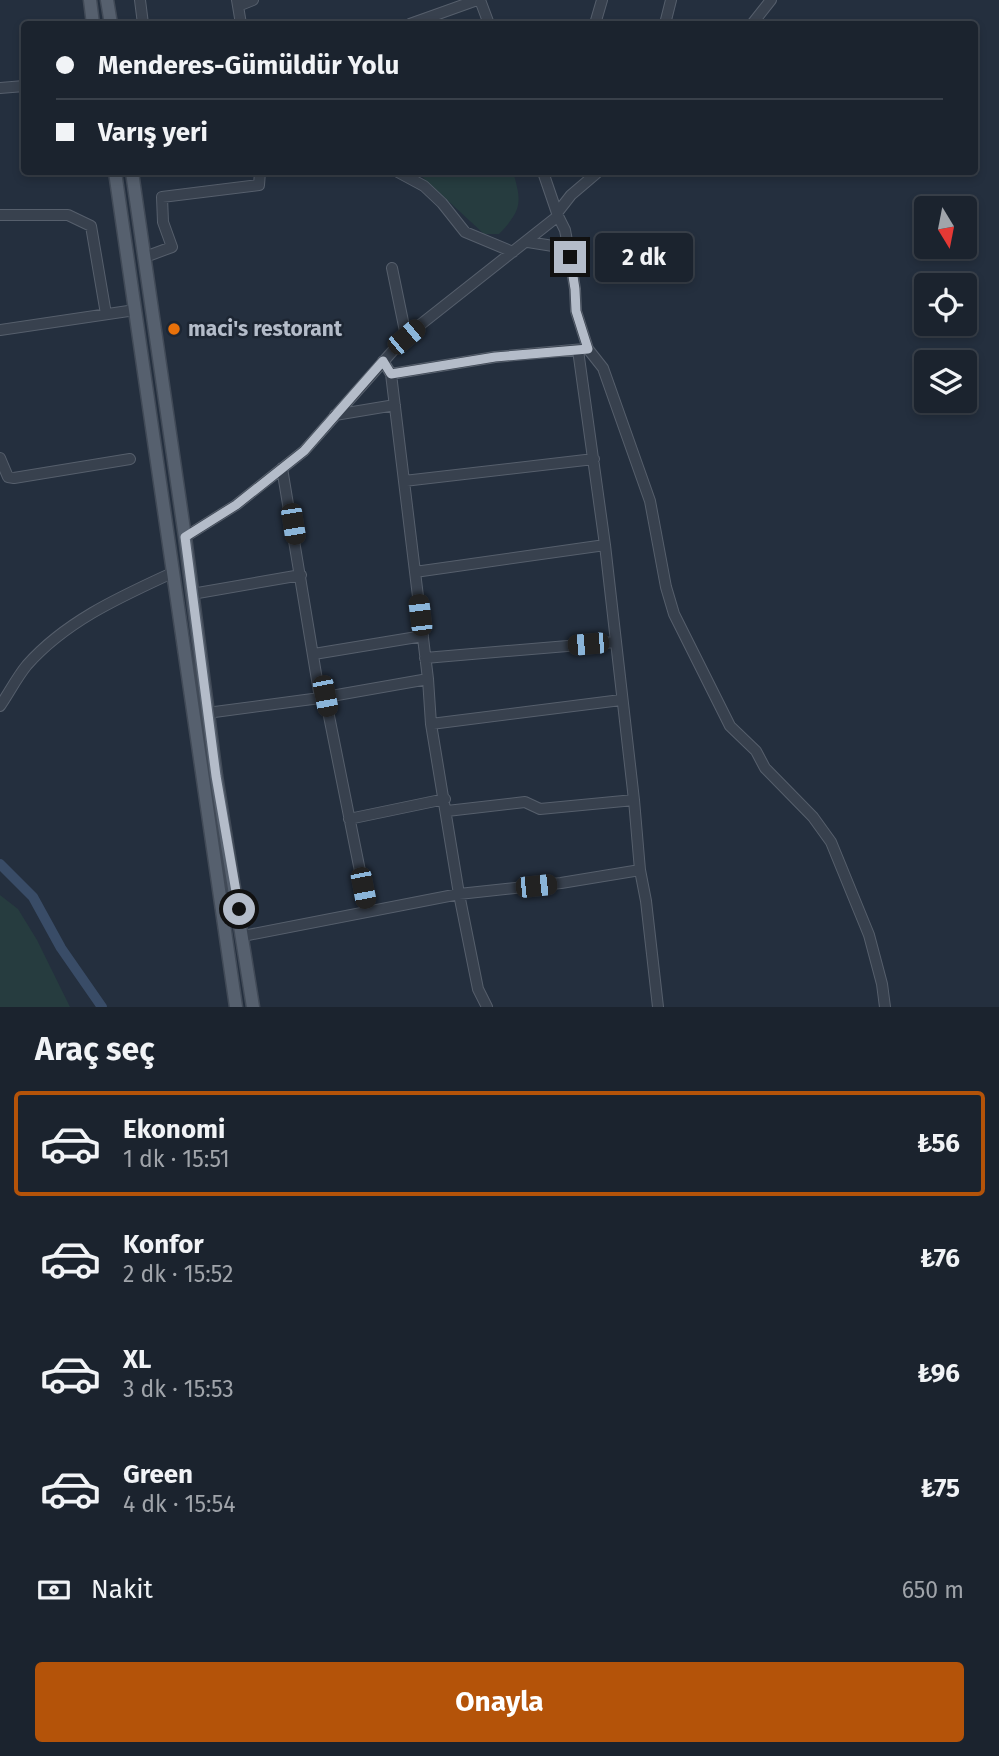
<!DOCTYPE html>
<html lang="tr">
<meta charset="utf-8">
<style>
:root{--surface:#1b232e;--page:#242b36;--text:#f1f3f6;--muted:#a0a4aa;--line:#39404a;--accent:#b45309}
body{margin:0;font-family:"Fira Sans",sans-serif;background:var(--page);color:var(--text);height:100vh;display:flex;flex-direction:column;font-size:26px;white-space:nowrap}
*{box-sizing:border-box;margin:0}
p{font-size:23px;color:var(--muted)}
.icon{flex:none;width:38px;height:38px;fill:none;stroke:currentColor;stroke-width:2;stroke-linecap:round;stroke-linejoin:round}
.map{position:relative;height:1007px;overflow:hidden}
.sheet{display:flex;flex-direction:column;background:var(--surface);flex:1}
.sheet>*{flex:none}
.top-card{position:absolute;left:21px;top:21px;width:957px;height:154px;border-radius:7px;box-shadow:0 4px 10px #0003,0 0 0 2px var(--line);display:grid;align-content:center;height:154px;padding:0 35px;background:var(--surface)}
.needle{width:46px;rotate:170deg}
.fabs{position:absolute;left:914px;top:196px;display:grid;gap:14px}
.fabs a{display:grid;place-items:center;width:63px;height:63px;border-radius:7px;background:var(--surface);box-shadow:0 4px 10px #0003,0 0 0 2px var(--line);font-size:35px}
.end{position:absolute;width:32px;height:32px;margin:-16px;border:9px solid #b4bcc9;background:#111;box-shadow:0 0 0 4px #111}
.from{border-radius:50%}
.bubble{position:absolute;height:49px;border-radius:7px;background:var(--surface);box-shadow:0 4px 10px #0003,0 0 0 2px var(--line);font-size:23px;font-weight:700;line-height:49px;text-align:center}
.car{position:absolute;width:21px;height:42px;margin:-21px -10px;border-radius:9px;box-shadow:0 0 5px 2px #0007;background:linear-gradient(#222 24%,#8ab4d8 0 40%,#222 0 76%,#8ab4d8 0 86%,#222 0)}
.top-card b{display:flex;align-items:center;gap:24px;height:66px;font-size:26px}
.top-card b+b{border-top:2px solid var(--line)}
.top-card i{width:18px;height:18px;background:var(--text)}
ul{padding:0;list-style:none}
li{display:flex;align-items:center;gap:21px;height:105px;margin:0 14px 10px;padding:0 21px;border:4px solid transparent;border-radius:7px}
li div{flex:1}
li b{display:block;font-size:26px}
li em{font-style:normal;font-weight:700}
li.active{border-color:var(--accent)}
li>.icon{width:63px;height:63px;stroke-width:1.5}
h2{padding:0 35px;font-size:32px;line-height:84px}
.pay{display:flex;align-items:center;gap:18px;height:77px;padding:0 35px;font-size:26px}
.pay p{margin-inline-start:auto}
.primary-button{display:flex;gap:14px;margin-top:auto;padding:14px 35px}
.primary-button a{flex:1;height:80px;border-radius:7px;background:var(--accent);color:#fff;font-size:28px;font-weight:700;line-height:80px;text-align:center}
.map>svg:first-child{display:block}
</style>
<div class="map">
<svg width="999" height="1007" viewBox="0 0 999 1007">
<rect width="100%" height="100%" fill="#242f3e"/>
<!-- green -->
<path fill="#263c3f" d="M417 172H513C522 202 522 210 499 234H484Z
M0 895 18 909 37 940 70 1007H0Z"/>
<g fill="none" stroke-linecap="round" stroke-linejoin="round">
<!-- canal -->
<path stroke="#394c67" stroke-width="10" d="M0 864 33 897 61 948 102 1007"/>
<defs>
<path id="minor" d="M140 0 143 24
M237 0 241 24
M480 0 489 24
M238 6 253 0
M410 24 477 0
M595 24 602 0
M665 24 671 0
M752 24 771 0
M0 88 24 86
M398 172 424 186 442 203 465 232 513 252
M557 213 571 195 598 172
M0 215H68L91 226 106 314
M558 216 565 230 570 257
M528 242 553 246 570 257 575 289 576 311 588 349 603 368 650 501 666 587 674 614 730 726 756 751 765 768 813 817 831 842 869 935 882 984 885 1007
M145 257 172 247 163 222 162 197 259 185 260 172
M392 268 406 336
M0 330 135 310
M578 350 605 545 634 800 640 870 646 901 658 1007
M383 361 391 374 428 679
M391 374 495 357 584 349
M335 415 395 405
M0 458 8 477 14 478 130 459
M282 468 320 698
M404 481 594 459
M185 537 236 505 304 451 406 336 558 216 543 172
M415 572 605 545
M192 594 301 575
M314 654 423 636
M425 658 615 642
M325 696 368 911
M0 706C9 693 17 677 27 665 66 621 120 597 172 573
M207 713 320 698 428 679 431 724 459 894 478 989 487 1007
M431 724 621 700
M447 811 525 802 540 809 634 800
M349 819 445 799
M243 936 459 894 561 883 640 870"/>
<path id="major" d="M90 0 93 24
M107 0 111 24
M115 172 236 1007
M132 172 185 537 216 776 253 1007"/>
</defs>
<!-- minor casing -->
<use href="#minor" stroke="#565f6c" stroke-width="12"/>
<!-- major casing -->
<use href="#major" stroke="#414a57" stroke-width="15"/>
<!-- minor -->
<use href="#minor" stroke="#38414e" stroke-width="10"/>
<!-- major -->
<use href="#major" stroke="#56606e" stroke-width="12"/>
</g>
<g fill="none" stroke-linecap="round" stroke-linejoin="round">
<!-- route -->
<path stroke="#b4bcc9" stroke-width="9" d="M239 909 216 776 185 537 236 505 304 451 383 361 391 374 495 357 588 349 576 311 575 289 570 257"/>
</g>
<!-- markers -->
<circle fill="#e8710a" stroke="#1d2633" stroke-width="2.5" cx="174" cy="329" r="7"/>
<g text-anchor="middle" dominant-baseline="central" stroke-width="5" stroke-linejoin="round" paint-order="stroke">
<!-- poi labels -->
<g font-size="21" font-weight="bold" fill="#b4bcc9" stroke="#1d2633" text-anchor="start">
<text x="188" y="329">maci's restorant</text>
</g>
</g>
</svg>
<div class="fabs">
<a><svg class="needle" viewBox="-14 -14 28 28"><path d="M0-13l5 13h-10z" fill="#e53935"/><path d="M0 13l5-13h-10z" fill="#a0a4aa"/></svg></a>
<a><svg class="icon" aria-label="locate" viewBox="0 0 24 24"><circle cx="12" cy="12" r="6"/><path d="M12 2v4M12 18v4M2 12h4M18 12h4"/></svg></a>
<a><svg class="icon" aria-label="layers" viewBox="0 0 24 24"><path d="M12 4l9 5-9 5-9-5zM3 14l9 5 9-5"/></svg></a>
</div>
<i class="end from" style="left:239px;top:909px"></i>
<i class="end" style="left:570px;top:257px"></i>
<div class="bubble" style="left:595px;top:233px;width:98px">2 dk</div>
<i class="car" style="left:406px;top:337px;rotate:50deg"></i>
<i class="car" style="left:293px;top:524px;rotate:171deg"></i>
<i class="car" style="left:420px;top:615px;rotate:353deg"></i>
<i class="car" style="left:588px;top:644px;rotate:265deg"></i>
<i class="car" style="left:325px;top:696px;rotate:169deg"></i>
<i class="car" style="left:536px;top:886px;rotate:84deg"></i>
<i class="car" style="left:363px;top:888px;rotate:169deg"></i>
<div class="top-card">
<b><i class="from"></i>Menderes-Gümüldür Yolu</b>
<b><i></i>Varış yeri</b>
</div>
</div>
<section class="sheet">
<h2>Araç seç</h2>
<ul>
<li class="active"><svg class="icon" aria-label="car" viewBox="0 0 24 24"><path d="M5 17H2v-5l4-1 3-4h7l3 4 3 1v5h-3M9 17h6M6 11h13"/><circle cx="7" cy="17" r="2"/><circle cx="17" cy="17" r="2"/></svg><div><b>Ekonomi</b><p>1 dk · 15:51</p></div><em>₺56</em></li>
<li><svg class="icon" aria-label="car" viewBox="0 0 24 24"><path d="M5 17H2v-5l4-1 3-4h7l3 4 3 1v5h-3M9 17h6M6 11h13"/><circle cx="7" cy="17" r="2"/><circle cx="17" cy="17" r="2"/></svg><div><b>Konfor</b><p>2 dk · 15:52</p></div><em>₺76</em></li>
<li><svg class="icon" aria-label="car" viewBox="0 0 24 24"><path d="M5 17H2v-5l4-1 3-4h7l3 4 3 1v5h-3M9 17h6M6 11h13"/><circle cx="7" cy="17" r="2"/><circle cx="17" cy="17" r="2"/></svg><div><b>XL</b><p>3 dk · 15:53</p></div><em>₺96</em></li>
<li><svg class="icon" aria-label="car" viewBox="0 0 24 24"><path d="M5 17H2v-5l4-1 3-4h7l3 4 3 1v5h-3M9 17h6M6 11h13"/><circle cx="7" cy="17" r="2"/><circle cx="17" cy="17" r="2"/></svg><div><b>Green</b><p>4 dk · 15:54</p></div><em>₺75</em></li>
</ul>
<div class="pay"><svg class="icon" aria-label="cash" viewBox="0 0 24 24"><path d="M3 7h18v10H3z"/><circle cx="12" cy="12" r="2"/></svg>Nakit<p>650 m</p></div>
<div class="primary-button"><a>Onayla</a></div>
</section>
